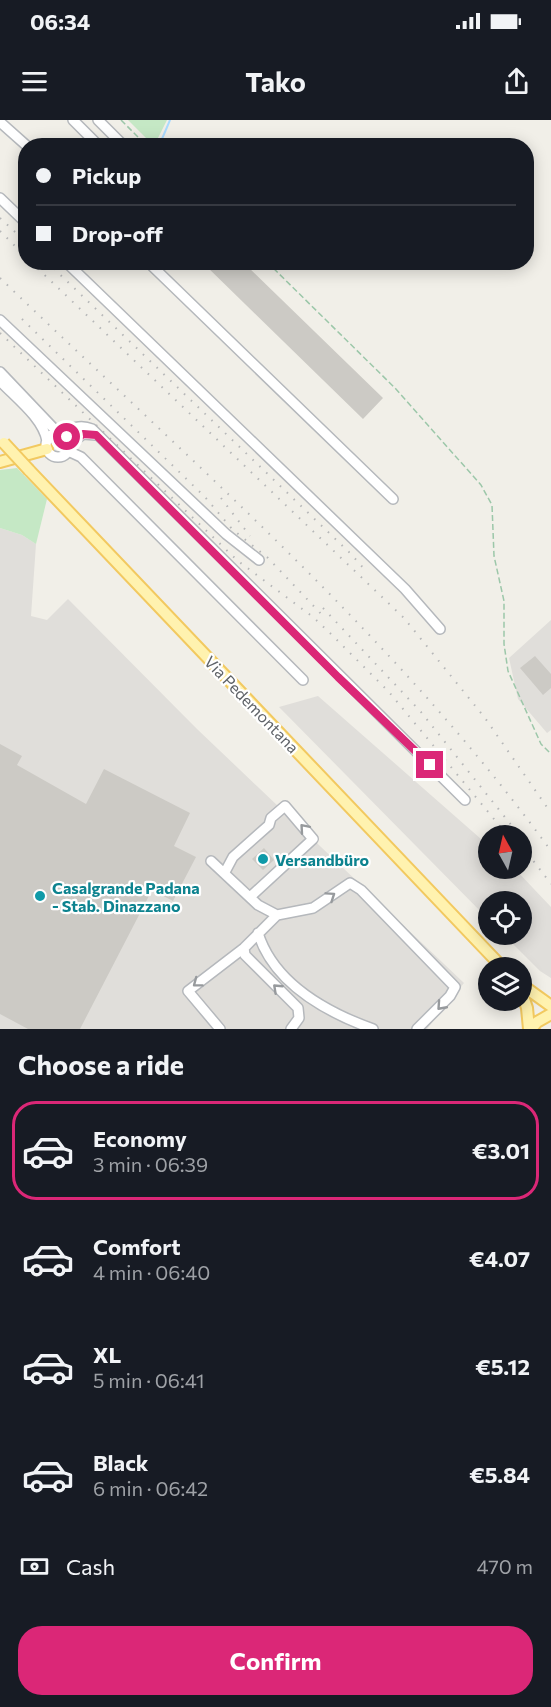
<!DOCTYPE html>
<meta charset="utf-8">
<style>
:root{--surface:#171b24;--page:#242831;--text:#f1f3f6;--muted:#9ea1a6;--line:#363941;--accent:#db2777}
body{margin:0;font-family:Commissioner,sans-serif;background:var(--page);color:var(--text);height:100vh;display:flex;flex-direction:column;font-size:22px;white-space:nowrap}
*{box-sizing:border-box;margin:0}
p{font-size:20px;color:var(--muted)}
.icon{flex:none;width:33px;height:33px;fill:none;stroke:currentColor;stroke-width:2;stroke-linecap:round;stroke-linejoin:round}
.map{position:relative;height:909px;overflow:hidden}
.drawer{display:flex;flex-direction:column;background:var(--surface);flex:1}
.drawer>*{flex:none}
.banner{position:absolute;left:18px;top:18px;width:516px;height:132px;border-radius:24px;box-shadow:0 3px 15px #0003;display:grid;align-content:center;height:132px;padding:0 18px;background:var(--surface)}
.needle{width:39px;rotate:352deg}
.fabs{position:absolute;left:478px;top:705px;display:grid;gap:12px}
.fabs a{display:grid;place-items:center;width:54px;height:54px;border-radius:50%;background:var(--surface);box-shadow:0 3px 15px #0003;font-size:30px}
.end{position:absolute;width:27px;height:27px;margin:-14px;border:8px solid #db2777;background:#fff;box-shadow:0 0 0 3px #fff}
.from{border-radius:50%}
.banner b{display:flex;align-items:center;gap:21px;height:57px;font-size:22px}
.banner b+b{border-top:2px solid var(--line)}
.banner i{width:15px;height:15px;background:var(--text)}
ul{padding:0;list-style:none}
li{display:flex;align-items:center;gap:18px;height:99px;margin:0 12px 9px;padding:0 6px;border:3px solid transparent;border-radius:24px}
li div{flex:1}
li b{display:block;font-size:22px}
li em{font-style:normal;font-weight:700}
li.selected{border-color:var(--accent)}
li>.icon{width:54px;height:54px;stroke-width:1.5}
h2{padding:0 18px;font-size:27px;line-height:72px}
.pay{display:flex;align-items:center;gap:15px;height:66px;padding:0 18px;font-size:22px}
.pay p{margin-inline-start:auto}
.primary-button{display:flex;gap:12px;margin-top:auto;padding:12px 18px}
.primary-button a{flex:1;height:69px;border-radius:24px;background:var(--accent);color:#fff;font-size:24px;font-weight:700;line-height:69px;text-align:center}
.status{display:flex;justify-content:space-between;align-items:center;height:42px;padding:0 30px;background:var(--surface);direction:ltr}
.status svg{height:16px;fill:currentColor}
header{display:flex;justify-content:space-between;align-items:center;height:78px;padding:0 18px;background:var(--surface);font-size:27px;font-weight:700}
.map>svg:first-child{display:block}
</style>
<div class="status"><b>06:34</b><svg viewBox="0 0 49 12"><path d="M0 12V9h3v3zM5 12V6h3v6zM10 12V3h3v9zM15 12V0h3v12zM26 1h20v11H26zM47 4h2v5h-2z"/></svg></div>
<header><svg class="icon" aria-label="menu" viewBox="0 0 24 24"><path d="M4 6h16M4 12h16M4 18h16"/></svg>Tako<svg class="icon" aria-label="share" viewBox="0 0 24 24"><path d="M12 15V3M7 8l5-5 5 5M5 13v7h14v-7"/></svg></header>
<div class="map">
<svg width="551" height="909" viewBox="0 0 551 909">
<rect width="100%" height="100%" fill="#f1efe8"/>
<!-- industrial -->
<path fill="#e0deda" d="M0 408 22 415 36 424 31 496 47 500 68 479 197 609 464 863 427 909H0Z
M551 500V610L547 613 518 579 509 538Z
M318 576 489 726V748L515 749 551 787V858L540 851 504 815 522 814V782H489V800L279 587Z"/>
<!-- green -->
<path fill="#c5e8c5" d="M128 0H167L154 26Z
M17 348 47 379 36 424 22 415 0 408V350Z"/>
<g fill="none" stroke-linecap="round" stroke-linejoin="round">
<!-- stream -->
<path stroke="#aadaff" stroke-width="2" d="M159 26 170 0"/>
</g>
<!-- building -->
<path fill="#cccac5" d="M202 142H243L383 278 363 299Z
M535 536 551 554V568L543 575 520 548Z
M0 624 22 636 17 645 86 684 104 649 190 693 174 726 196 737 173 781 152 770 80 909H28L0 894Z
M264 728 274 740 263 750 252 739Z"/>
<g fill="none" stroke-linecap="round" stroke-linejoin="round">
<defs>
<path id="minor" d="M73 0 99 26
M98 0 124 26
M0 2 27 26
M0 78 26 103
M66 142 405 469 440 509
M148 142 393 379
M0 200 226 414 259 440
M0 252 59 314
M0 261C16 278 43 298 47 321
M46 325a12 12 0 1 1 24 0a12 12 0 1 1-24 0Z
M61 314C72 308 80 304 92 309L465 680
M70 324 83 314 96 315
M68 331 81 337 303 560
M211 741 258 785 277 795 244 828 188 871 220 909
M225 752 233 737 269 705 271 698 285 686 313 719 250 777
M277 795 313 788 350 763 361 770 455 867 450 876 417 909
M258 813C274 864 326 892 373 909
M244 828 245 835 298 888 299 898 291 909"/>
<path id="major" d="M0 342 47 329
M29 350 503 848
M522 865 551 886
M522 873 527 888 529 909
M531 909 537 902 551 894"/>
</defs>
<!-- minor casing -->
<use href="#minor" stroke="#b5b8bc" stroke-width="12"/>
<!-- major casing -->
<use href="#major" stroke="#f2c960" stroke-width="14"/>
<!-- path -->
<path stroke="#9cc7a9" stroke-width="1.5" stroke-dasharray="6 3" stroke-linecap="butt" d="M121 0 147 26
M267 142 395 268 481 365 492 385 494 436 504 481V524L508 551 541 624 551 634"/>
<!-- minor -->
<use href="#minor" stroke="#fff" stroke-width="9"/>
<!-- major -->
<use href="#major" stroke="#fff2af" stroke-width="10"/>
<!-- rail -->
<path stroke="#b6b7b8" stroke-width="2" stroke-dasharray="1.5 8" stroke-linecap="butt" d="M0 98 26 122
M0 111 26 137
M31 142 404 498 485 598 551 693
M47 142 351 434 366 451
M0 158C191 342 395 516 551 731
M22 199 205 377 232 409 268 438 325 498
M0 213 238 441 313 497 332 515 389 572 508 716
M221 378 250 416
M323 488 421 592 520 716
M522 726 551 764"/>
<defs>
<path id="major-bridge" d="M4 323 29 350"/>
</defs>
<!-- major-bridge casing -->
<use href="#major-bridge" stroke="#f2c960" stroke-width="14" stroke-linecap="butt"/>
<!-- major-bridge -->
<use href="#major-bridge" stroke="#fff2af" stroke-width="10"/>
</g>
<!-- one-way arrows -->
<defs><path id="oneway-chevron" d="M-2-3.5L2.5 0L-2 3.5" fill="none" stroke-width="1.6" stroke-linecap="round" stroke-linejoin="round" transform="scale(1.5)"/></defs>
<g stroke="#979a9d">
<use href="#oneway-chevron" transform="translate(304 708) rotate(-131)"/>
<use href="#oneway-chevron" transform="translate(331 776) rotate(-34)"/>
<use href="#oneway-chevron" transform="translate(197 863) rotate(143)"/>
<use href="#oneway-chevron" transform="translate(277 868) rotate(-137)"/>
<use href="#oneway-chevron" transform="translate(441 886) rotate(132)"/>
</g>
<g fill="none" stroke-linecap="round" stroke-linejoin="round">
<!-- route -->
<path stroke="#db2777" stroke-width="8" d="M67 317 70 324 83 314 96 315 338 557 430 645"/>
</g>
<!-- markers -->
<g fill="#0f9aa8" stroke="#fff" stroke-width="2">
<circle cx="263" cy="739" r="6"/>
<circle cx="40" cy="776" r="6"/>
</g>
<g text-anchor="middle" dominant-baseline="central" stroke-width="4.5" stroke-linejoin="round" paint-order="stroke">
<!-- street labels -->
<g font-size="16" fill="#5f6368" stroke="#fff">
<text transform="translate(252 584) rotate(46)">Via Pedemontana</text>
</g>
<!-- culture labels -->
<g font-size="16" font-weight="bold" fill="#0d838f" stroke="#fff" text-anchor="start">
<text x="275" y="739">Versandbüro</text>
<text x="52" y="767">Casalgrande Padana<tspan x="52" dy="18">- Stab. Dinazzano</tspan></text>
</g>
</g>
</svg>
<div class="fabs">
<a><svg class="needle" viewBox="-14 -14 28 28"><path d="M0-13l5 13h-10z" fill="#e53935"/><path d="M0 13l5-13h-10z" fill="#9ea1a6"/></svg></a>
<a><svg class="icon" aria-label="locate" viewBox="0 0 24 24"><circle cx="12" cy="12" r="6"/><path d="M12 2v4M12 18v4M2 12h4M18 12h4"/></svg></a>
<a><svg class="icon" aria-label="layers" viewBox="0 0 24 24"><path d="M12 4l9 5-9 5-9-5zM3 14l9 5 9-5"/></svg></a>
</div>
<i class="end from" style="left:67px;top:317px"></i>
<i class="end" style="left:430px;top:645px"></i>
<div class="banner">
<b><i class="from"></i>Pickup</b>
<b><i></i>Drop-off</b>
</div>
</div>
<section class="drawer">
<h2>Choose a ride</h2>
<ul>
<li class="selected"><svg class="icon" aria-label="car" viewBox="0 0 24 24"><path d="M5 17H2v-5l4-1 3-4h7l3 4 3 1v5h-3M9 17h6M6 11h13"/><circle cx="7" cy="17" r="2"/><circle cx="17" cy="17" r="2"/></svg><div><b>Economy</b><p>3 min · 06:39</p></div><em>€3.01</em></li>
<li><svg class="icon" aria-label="car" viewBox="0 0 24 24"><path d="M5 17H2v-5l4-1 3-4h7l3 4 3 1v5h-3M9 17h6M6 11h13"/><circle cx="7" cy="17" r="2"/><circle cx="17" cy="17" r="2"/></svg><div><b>Comfort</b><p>4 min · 06:40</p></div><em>€4.07</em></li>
<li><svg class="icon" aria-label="car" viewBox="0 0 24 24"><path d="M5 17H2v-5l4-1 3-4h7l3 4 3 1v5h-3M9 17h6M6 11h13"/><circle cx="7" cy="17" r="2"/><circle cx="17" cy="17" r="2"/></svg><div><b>XL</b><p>5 min · 06:41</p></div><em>€5.12</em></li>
<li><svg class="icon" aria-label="car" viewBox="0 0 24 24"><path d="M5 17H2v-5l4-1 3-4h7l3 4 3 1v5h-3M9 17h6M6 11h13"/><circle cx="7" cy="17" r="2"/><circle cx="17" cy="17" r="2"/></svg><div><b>Black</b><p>6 min · 06:42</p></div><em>€5.84</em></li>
</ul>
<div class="pay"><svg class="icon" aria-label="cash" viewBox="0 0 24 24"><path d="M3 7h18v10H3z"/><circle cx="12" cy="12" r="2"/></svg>Cash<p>470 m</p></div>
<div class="primary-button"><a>Confirm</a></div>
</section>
